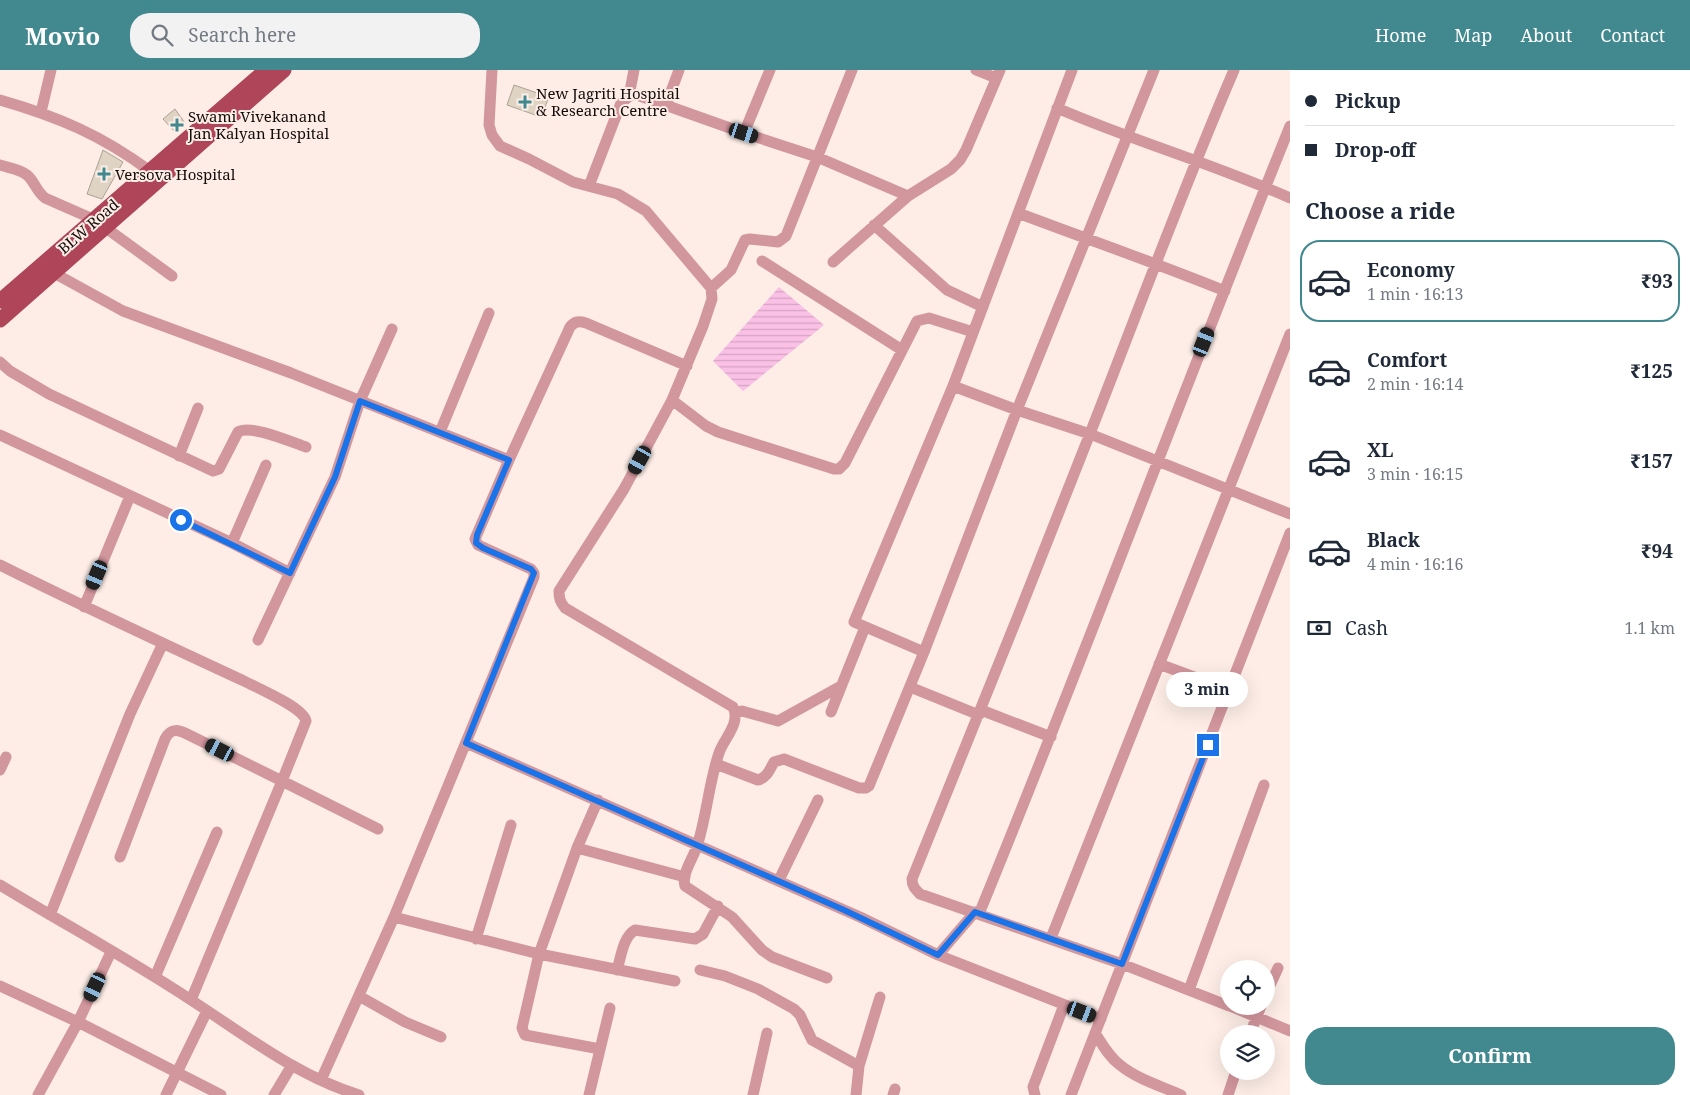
<!DOCTYPE html>
<meta charset="utf-8">
<style>
:root{--surface:#fff;--page:#f2f2f3;--text:#1f2937;--muted:#747a83;--line:#e0e1e3;--accent:#41888f}
body{margin:0;font-family:"Noto Serif",serif;background:var(--page);color:var(--text);height:100vh;display:flex;flex-direction:column;font-size:19px;white-space:nowrap}
*{box-sizing:border-box;margin:0}
p{font-size:16px;color:var(--muted)}
.icon{flex:none;width:28px;height:28px;fill:none;stroke:currentColor;stroke-width:2;stroke-linecap:round;stroke-linejoin:round}
.map{position:relative;flex:1;overflow:hidden}
.sheet{display:flex;flex-direction:column;background:var(--surface);width:400px}
.sheet>*{flex:none}
.top-card{display:grid;align-content:center;height:110px;padding:0 15px;background:var(--surface)}
.tools{position:absolute;left:1220px;top:890px;display:grid;gap:10px}
.tools a{display:grid;place-items:center;width:55px;height:55px;border-radius:50%;background:var(--surface);box-shadow:0 5px 20px #0002;font-size:25px}
.end{position:absolute;width:22px;height:22px;margin:-11px;border:6px solid #1a73e8;background:#fff;box-shadow:0 0 0 2px #fff}
.from{border-radius:50%}
.bubble{position:absolute;height:35px;border-radius:18px;background:var(--surface);box-shadow:0 5px 20px #0002;font-size:16px;font-weight:700;line-height:35px;text-align:center}
.car{position:absolute;width:15px;height:30px;margin:-15px -8px;border-radius:6px;box-shadow:0 0 4px 1px #0007;background:linear-gradient(#222 24%,#8ab4d8 0 40%,#222 0 76%,#8ab4d8 0 86%,#222 0)}
.top-card b{display:flex;align-items:center;gap:18px;height:48px;font-size:19px}
.top-card b+b{border-top:1px solid var(--line)}
.top-card i{width:12px;height:12px;background:var(--text)}
ul{padding:0;list-style:none}
li{display:flex;align-items:center;gap:15px;height:82px;margin:0 10px 8px;padding:0 5px;border:2px solid transparent;border-radius:20px}
li div{flex:1}
li b{display:block;font-size:19px}
li em{font-style:normal;font-weight:700}
li.active{border-color:var(--accent)}
li>.icon{width:45px;height:45px;stroke-width:1.5}
h2{padding:0 15px;font-size:22px;line-height:60px}
.pay{display:flex;align-items:center;gap:12px;height:55px;padding:0 15px;font-size:19px}
.pay p{margin-inline-start:auto}
.cta{display:flex;gap:10px;margin-top:auto;padding:10px 15px}
.cta a{flex:1;height:58px;border-radius:20px;background:var(--accent);color:#fff;font-size:20px;font-weight:700;line-height:58px;text-align:center}
header{display:flex;align-items:center;gap:30px;box-sizing:border-box;height:70px;padding:0 25px;background:var(--accent);color:#fff}
header strong{font-size:24px}
nav{display:flex;gap:28px;margin-inline-start:auto;font-size:18px}
.search{width:350px;height:45px;background:var(--page);display:flex;align-items:center;gap:12px;box-sizing:border-box;padding:0 18px;border-radius:20px;color:var(--muted);font-size:19px}
main{display:flex;flex:1;min-height:0}
.map>svg:first-child{display:block}
</style>
<header>
<strong>Movio</strong>
<div class="search"><svg class="icon" aria-label="search" viewBox="0 0 24 24"><circle cx="10" cy="10" r="6"/><path d="M15 15l6 6"/></svg>Search here</div>
<nav><a>Home</a><a>Map</a><a>About</a><a>Contact</a></nav>
</header>
<main>
<div class="map">
<svg width="1290" height="1025" viewBox="0 0 1290 1025">
<defs>
<pattern id="water-rules" width="6" height="5" patternUnits="userSpaceOnUse" patternTransform="scale(1.25)"><rect width="6" height="5" fill="#fac0e5"/><path d="M0 2.5h6" fill="none" stroke="#d5a4c3"/></pattern>
</defs>
<rect width="100%" height="100%" fill="#fdede6"/>
<!-- water -->
<path fill="url(#water-rules)" d="M779 217 824 255 743 321 713 291Z"/>
<!-- building -->
<path fill="#dfd4c4" stroke="#aca293" d="M514 15 549 27 541 47 507 35Z
M175 39 185 53 175 62 163 49Z
M103 80 123 92 102 129 87 124Z"/>
<g fill="none" stroke-linecap="round" stroke-linejoin="round">
<!-- minor -->
<path stroke="#d2969d" stroke-width="11" d="M492 0 489 55 492 65 500 76 529 89 573 112 618 124 646 141 711 218 712 229 703 256 672 330 624 419 559 521C559 528 560 532 565 538L733 637C741 654 724 668 719 683 709 712 707 744 698 773 695 786 681 803 685 816L732 847 762 880 772 887 827 908
M976 0 996 8
M629 26 634 0
M0 30C59 47 101 65 150 101
M666 35 679 0
M1057 38C1133 71 1214 94 1290 128
M41 42 51 0
M744 63 770 0
M0 95C9 98 20 99 27 105 35 112 36 121 45 128L95 150
M589 116 621 33 631 25H637L744 63 817 87 908 126
M1018 143C1087 169 1156 193 1225 221
M874 155 947 220 983 237
M106 158 172 206
M762 191 902 280
M833 192 908 126 951 99 960 90 966 80 1000 0
M54 203 123 241 291 303 509 390
M711 218 731 200 745 170 750 169 778 172 786 166 852 0
M0 292 10 301 49 324 213 401 219 399 238 362C251 354 291 372 306 377
M953 316 1017 340 1090 364 1290 444
M672 330 706 356 718 362 834 399H839L845 393 917 251 929 248 973 262
M440 362 489 243
M0 365 232 473 290 503
M179 386 198 338
M232 473 266 395
M0 495C80 535 162 573 244 611 257 618 303 637 306 651L282 711 378 759
M84 537 130 426
M258 570 335 407 360 331 392 259
M924 582 854 552 953 316 1072 0
M1159 594 1229 620
M910 617 979 645
M981 640 1051 667
M831 642 865 557
M736 643 742 641 778 651 841 616
M466 673 860 847 938 885 1101 949
M716 694 758 710C767 708 770 699 774 692L784 689 859 718H866L869 716 924 582 1017 340 1154 0
M0 700 6 687
M598 730 577 778 539 884 522 958 525 965 600 979
M577 778 685 807
M120 787 165 669C171 657 179 660 189 665L282 711 191 930
M779 810 818 730
M0 815C64 854 129 889 191 930 245 965 297 1006 359 1025
M979 844C1086 583 1184 318 1290 56
M50 845 130 644 163 573
M394 847 534 507V503L531 499 478 475 475 469 509 390 570 257C575 251 579 251 586 253L687 296
M1051 868 1290 264
M476 869 511 755
M938 885 975 842
M617 900C621 887 623 867 635 860L695 869 703 864 718 836
M700 900 725 906 758 919 794 939 800 945 812 970 859 996
M155 907 217 762
M0 916 78 952 221 1025
M1189 920 1264 715
M1266 924 1278 898
M359 926 405 952 441 967
M1229 936 1122 894 920 824C915 819 912 816 912 809 972 662 1031 514 1089 366 1137 244 1182 121 1234 0
M1230 936 1290 961
M1095 963C1102 974 1109 987 1120 995 1137 1009 1161 1016 1181 1025
M1250 964 1261 936
M321 1010 394 847 539 884 675 911
M38 1025 78 952 111 882
M166 1025 207 941
M274 1025 292 995
M589 1025 610 938
M753 1025 767 963
M856 1025 859 996 880 927
M893 1025 895 1019
M1035 1025 1033 1017 1064 935
M1071 1025 1290 463
M1228 1025 1236 1001"/>
<!-- primary -->
<path stroke="#ae4558" stroke-width="15" d="M0 231 266 0
M0 250 284 0"/>
</g>
<g fill="none" stroke-linecap="round" stroke-linejoin="round">
<!-- route -->
<path stroke="#1a73e8" stroke-width="6" d="M181 450 290 503 335 407 360 331 509 390 477 465 476 473 483 478 531 499 534 503 466 673 844 840 938 885 975 842 1122 894 1208 675"/>
</g>
<!-- markers -->
<g fill="#41888f" stroke="#fdede6" stroke-width="2">
<path d="M522.5 24.5h5v5h5v5h-5v5h-5v-5h-5v-5h5z"/>
<path d="M174.5 47.5h5v5h5v5h-5v5h-5v-5h-5v-5h5z"/>
<path d="M101.5 96.5h5v5h5v5h-5v5h-5v-5h-5v-5h5z"/>
</g>
<g text-anchor="middle" dominant-baseline="central" stroke-width="4" stroke-linejoin="round" paint-order="stroke">
<!-- poi labels -->
<g font-size="15" fill="#130d0a" stroke="#fdede6" text-anchor="start">
<text x="536" y="23">New Jagriti Hospital<tspan x="536" dy="17">&amp; Research Centre</tspan></text>
<text x="188" y="46">Swami Vivekanand<tspan x="188" dy="17">Jan Kalyan Hospital</tspan></text>
<text x="115" y="104">Versova Hospital</text>
</g>
<!-- street labels -->
<g font-size="15" fill="#130d0a" stroke="#fdede6">
<text transform="translate(88 156) rotate(-41)">BLW Road</text>
</g>
</g>
</svg>
<div class="tools">
<a><svg class="icon" aria-label="locate" viewBox="0 0 24 24"><circle cx="12" cy="12" r="6"/><path d="M12 2v4M12 18v4M2 12h4M18 12h4"/></svg></a>
<a><svg class="icon" aria-label="layers" viewBox="0 0 24 24"><path d="M12 4l9 5-9 5-9-5zM3 14l9 5 9-5"/></svg></a>
</div>
<i class="end from" style="left:181px;top:450px"></i>
<i class="end" style="left:1208px;top:675px"></i>
<div class="bubble" style="left:1166px;top:602px;width:82px">3 min</div>
<i class="car" style="left:744px;top:63px;rotate:108deg"></i>
<i class="car" style="left:1204px;top:272px;rotate:22deg"></i>
<i class="car" style="left:640px;top:390px;rotate:209deg"></i>
<i class="car" style="left:97px;top:505px;rotate:203deg"></i>
<i class="car" style="left:220px;top:680px;rotate:297deg"></i>
<i class="car" style="left:95px;top:917px;rotate:205deg"></i>
<i class="car" style="left:1082px;top:942px;rotate:111deg"></i>
</div>
<section class="sheet">
<div class="top-card">
<b><i class="from"></i>Pickup</b>
<b><i></i>Drop-off</b>
</div>
<h2>Choose a ride</h2>
<ul>
<li class="active"><svg class="icon" aria-label="car" viewBox="0 0 24 24"><path d="M5 17H2v-5l4-1 3-4h7l3 4 3 1v5h-3M9 17h6M6 11h13"/><circle cx="7" cy="17" r="2"/><circle cx="17" cy="17" r="2"/></svg><div><b>Economy</b><p>1 min · 16:13</p></div><em>₹93</em></li>
<li><svg class="icon" aria-label="car" viewBox="0 0 24 24"><path d="M5 17H2v-5l4-1 3-4h7l3 4 3 1v5h-3M9 17h6M6 11h13"/><circle cx="7" cy="17" r="2"/><circle cx="17" cy="17" r="2"/></svg><div><b>Comfort</b><p>2 min · 16:14</p></div><em>₹125</em></li>
<li><svg class="icon" aria-label="car" viewBox="0 0 24 24"><path d="M5 17H2v-5l4-1 3-4h7l3 4 3 1v5h-3M9 17h6M6 11h13"/><circle cx="7" cy="17" r="2"/><circle cx="17" cy="17" r="2"/></svg><div><b>XL</b><p>3 min · 16:15</p></div><em>₹157</em></li>
<li><svg class="icon" aria-label="car" viewBox="0 0 24 24"><path d="M5 17H2v-5l4-1 3-4h7l3 4 3 1v5h-3M9 17h6M6 11h13"/><circle cx="7" cy="17" r="2"/><circle cx="17" cy="17" r="2"/></svg><div><b>Black</b><p>4 min · 16:16</p></div><em>₹94</em></li>
</ul>
<div class="pay"><svg class="icon" aria-label="cash" viewBox="0 0 24 24"><path d="M3 7h18v10H3z"/><circle cx="12" cy="12" r="2"/></svg>Cash<p>1.1 km</p></div>
<div class="cta"><a>Confirm</a></div>
</section>
</main>
